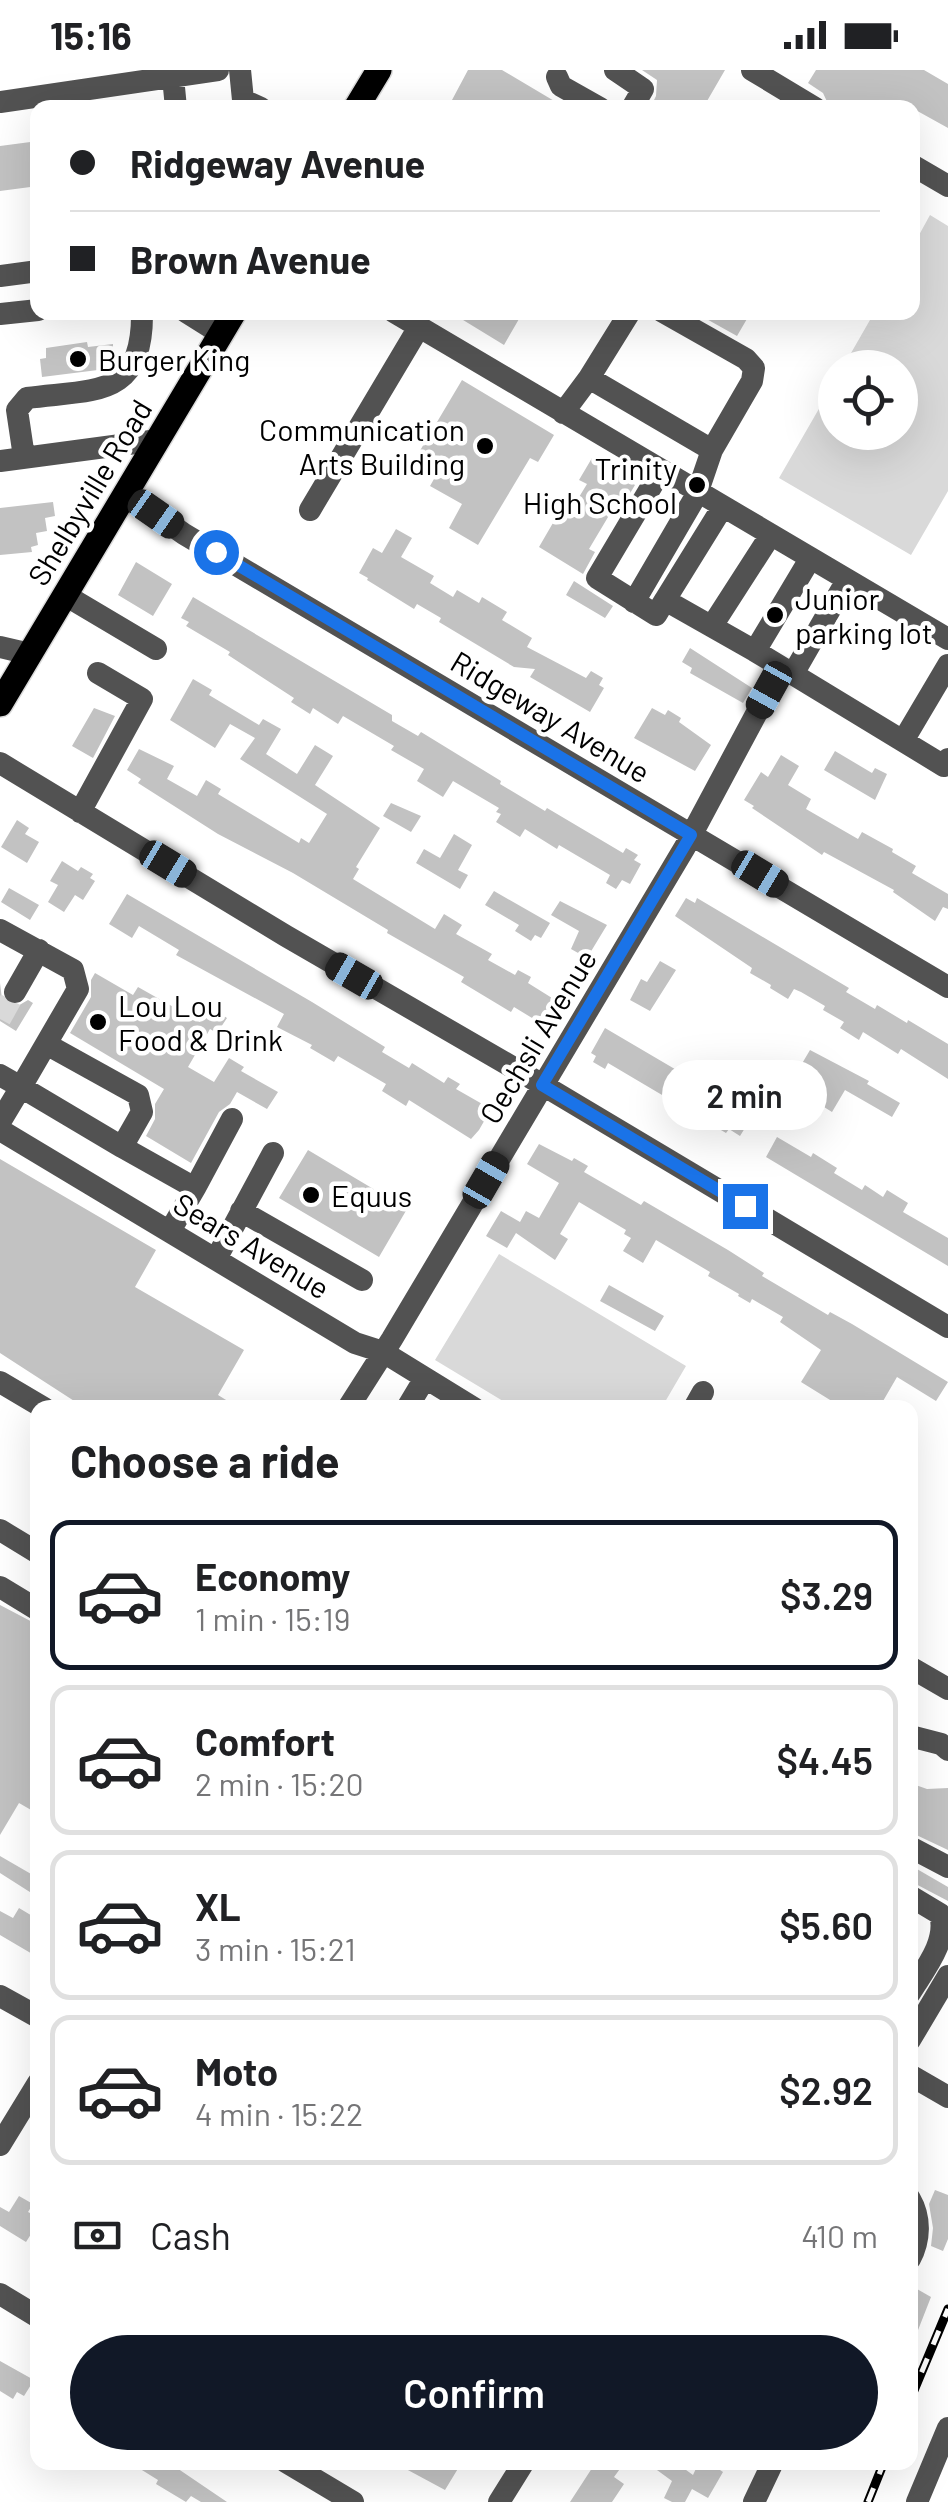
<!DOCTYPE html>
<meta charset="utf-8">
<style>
:root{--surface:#fff;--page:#f6f6f6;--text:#202124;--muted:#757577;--line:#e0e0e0;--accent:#111827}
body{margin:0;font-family:Barlow,sans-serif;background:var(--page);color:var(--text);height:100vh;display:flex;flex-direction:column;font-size:38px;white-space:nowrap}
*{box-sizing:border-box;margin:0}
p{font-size:32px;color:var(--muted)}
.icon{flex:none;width:55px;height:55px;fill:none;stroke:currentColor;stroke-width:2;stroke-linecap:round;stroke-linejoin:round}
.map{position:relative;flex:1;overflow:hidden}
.sheet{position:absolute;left:30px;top:1330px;width:888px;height:1070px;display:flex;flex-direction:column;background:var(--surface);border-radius:20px;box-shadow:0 10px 40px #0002}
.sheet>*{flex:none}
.banner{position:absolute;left:30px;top:30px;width:890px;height:220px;border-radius:20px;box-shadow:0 10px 40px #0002;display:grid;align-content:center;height:220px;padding:0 40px;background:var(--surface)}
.buttons{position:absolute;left:818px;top:280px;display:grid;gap:20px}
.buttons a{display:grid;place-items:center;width:100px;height:100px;border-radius:50%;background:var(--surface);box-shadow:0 10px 40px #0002;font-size:50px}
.end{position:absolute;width:45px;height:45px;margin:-22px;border:12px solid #1a73e8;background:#fff;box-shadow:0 0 0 5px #fff}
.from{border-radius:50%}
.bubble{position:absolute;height:70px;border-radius:35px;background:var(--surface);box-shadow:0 10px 40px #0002;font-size:32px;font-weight:600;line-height:70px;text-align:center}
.car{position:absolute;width:30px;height:60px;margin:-30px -15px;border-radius:12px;box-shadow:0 0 8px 2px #0007;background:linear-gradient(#222 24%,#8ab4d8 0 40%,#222 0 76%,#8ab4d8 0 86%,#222 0)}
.banner b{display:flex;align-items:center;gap:35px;height:95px;font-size:38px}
.banner b+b{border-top:2px solid var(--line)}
.banner i{width:25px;height:25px;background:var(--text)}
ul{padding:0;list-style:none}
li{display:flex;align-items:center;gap:30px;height:150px;margin:0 20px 15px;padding:0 20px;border:5px solid var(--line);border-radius:20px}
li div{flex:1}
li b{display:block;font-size:38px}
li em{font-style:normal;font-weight:600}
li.active{border-color:var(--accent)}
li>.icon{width:90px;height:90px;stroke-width:1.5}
h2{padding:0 40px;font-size:45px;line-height:120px}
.pay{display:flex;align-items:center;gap:25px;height:110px;padding:0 40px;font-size:38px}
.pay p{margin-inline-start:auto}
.action{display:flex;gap:20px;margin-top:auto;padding:20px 40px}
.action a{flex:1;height:115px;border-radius:60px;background:var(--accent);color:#fff;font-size:40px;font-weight:600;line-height:115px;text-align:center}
.status{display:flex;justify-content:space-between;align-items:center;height:70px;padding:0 50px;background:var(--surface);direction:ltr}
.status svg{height:28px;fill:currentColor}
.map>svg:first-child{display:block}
</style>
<div class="status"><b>15:16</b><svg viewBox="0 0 49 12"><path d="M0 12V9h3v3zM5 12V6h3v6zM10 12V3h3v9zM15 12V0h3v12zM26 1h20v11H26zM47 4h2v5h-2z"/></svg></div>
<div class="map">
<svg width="948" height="2432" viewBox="0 0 948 2432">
<rect width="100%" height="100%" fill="#fff"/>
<!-- green -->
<path fill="#d9d9d9" d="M930 145 948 156V421L911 485 779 408 835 311V362H900V298L843 297 874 243 912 242 913 176Z
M499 1184 686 1296 662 1337H513L435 1290Z"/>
<!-- building -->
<path fill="#c2c2c2" d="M468 0H502L566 38H465L452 30Z
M642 0H725L703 38H650L656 26 657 10Z
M816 0H924L948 14V58L912 38H830L823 23 808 13Z
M38 71V116L0 121V76Z
M450 242H523L504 275Z
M694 242H751L737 266Z
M87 272 88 277 113 274V294L98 297V300L42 307 40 289 46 288V278Z
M462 310 554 365 538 392 530 388 478 475 449 458 462 434 430 416 438 402 415 389Z
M592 388 635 415 623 435 617 432 589 479 595 482 583 504 539 477 557 446 565 450 587 414 579 410Z
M53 432 55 446 45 448 47 461 36 463 38 475 31 477 32 482 0 485V438Z
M396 459 412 468 401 487 434 506 430 513 453 527 457 520 479 533 482 527 507 542 502 550 532 568 527 577 586 608 591 601 603 608 599 615 604 618 590 642 530 607 535 599 514 597 439 552 441 548 417 534 414 539 367 510 368 508 359 503 373 478 382 483Z
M136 492 172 514 153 546 118 525Z
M574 511 613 536 605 548 566 525Z
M193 527 392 645V651L418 666 421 662 501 711 500 714 545 741 547 738 623 783 626 778 638 785 634 790 641 794 630 814 622 810 616 819 606 813 610 805 559 775 557 779 525 759 520 767 496 752 501 744 496 742 499 738 453 711 443 727 417 711 424 699 391 680 394 676 343 646 338 654 313 638 310 644 291 632 294 628 228 585 230 582 186 556 189 552 181 548Z
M690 578 752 618 743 633 690 603 692 598 682 592Z
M193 609 212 620 209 625 259 655 263 649 281 659 266 684 297 704 315 675 333 686 315 715 380 758 356 797 359 799 353 809 435 859 444 844 462 855 456 864 492 884 488 890 515 905 518 900 531 907 528 913 560 933 549 951 540 946 537 951 514 937 511 942 461 912 464 907 387 863 388 860 293 803 218 764 138 713 141 709 127 700 139 679 174 696 167 709 197 726 206 710 221 719 218 724 299 773 301 768 309 773 327 744 240 689 255 668 230 654 215 678 170 650Z
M94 638 115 646 93 688 72 676Z
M652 638 665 645 668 640 681 648 679 652 711 675 695 701 634 668Z
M835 681 872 703 875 698 887 704 875 730 824 700Z
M781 685 799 696 788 715 811 729 806 739 858 769 862 762 893 779 892 782 916 796 912 803 948 824V839L943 837 935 851 893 822 894 820 824 782 822 785 752 738 754 736 744 730 761 702 768 707Z
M391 733 421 746 411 762 383 746Z
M17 750 29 758 25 764 39 772 27 793 1 777Z
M454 764 472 775 458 800 468 805 460 819 416 793 424 779 440 788Z
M62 791 78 801 81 797 93 804 90 808 95 811 83 830 75 825 64 842 48 832 58 815 50 811Z
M9 818 39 835 30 850 1 832Z
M494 821 550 853 541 868 535 865 531 871 515 861 519 855 485 835Z
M127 824 312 932 385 977 382 982 409 998 412 993 444 1013 448 1007 460 1014 456 1019 491 1039 479 1060 471 1069 409 1030 406 1036 382 1021 386 1014 338 986 334 992 310 978 312 975 277 957 284 944 176 885 179 880 139 856 132 868 109 854Z
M686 828 695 833 697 828 849 918 846 922 875 939 877 935 907 953 908 950 948 974V1009L901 979 898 984 863 962 859 970 840 958 844 952 823 940 825 936 801 922 794 919 788 929 770 918 771 915 750 903 752 898 675 846Z
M560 831 607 855 587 888 571 879 579 861 551 845Z
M660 891 676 900 650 941 630 930 641 909 647 912Z
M95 903 133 925 138 917 200 952 210 937 227 948 217 963 210 959 188 997 214 1012 229 988 244 997 241 1001 278 1022 267 1039 237 1022 230 1034 219 1042 191 1093 146 1066 155 1049V1034L164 1019 70 963 91 927V910Z
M0 913 2 929 7 934 16 937 28 930 33 933 16 961 0 951Z
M605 958 702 1015 704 1012 715 1019 713 1022 753 1045 740 1066 729 1059 726 1063 692 1043 689 1048 676 1041 679 1035 635 1009 608 993 605 999 593 992 596 986 591 983Z
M810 980 869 1011 867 1014 900 1033 892 1047 845 1020 832 1042 779 1009 787 996 797 1002Z
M777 1067 811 1087 813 1083 837 1098 834 1103 862 1120 865 1115 883 1127 887 1120 908 1133 903 1142 948 1168V1196L766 1087Z
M539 1074 572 1091 574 1088 588 1096 584 1102 641 1135 644 1131 728 1180 764 1203 762 1206 828 1245 830 1242 852 1254 948 1312 936 1331 897 1307 879 1338H843L801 1312 821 1280 780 1252 783 1247 752 1229 750 1233 738 1226 739 1224 708 1206 710 1202 656 1170 643 1193 623 1181 631 1168 624 1164 626 1160 579 1132 560 1164 568 1169 555 1190 516 1163 507 1178 486 1166 501 1141 520 1152 526 1141 539 1148 559 1113 527 1094Z
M308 1080 407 1139 379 1187 279 1128Z
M0 1089 156 1180 135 1217 244 1280 218 1325 239 1338H85L0 1283Z
M609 1215 664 1246 655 1261 600 1231Z
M0 1535 38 1555V1744L19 1733 0 1765Z
M910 1713 927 1719 948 1718V1780L910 1762Z
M0 1786 38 1808 33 1824 0 1803Z
M910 1795 948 1817V1831L910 1811Z
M19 1838 34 1847V1885L0 1865V1841L13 1848Z
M935 2120 948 2125V2169L943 2181 931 2176 933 2158 929 2134Z
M19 2126 33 2134 28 2142 38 2147V2164L33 2161 26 2172 0 2156V2137L9 2142Z
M917 2219 931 2227 911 2278 910 2230Z
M0 2291 34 2310 24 2326 17 2322 13 2329 0 2321Z
M129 2392H168L227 2432H201L191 2426 186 2432 156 2414 158 2410Z
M393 2392H462L445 2420Z
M596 2392H625L614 2407 624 2414 612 2432H570Z
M646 2392H675L693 2405 699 2392H724L720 2400 723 2402 708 2428 692 2419 685 2432H672L664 2428 672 2411Z"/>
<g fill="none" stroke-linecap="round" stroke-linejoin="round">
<!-- minor-tunnel -->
<path stroke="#d9d9d9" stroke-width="22" stroke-dasharray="22 11" stroke-linecap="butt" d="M0 949 15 922"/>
<defs>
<path id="major" d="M356 38 379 0
M0 634 234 242"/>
</defs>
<!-- major casing -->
<use href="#major" stroke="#dbdbdb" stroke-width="28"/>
<!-- minor -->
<path stroke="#525252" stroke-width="22" d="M240 0 243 30 261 38
M615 0 643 19 632 38
M752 0 815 38
M173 7 176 38
M557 7 561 16 600 38
M0 32 218 0
M912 95 948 116
M0 206 38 201
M186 242 221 264
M394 242 948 569
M663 242 746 289 754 298 752 311 712 380
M0 244 38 240
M589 308 630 242
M563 343 589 308 712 380 697 424 634 532
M24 387 17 340 27 328C94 319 143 329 142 242
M0 391 158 370
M660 402 597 508 656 545 665 530 755 581 944 696 948 689
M126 423 184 464 948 917
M310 440 419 257
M65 525 156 579
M665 530 722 438
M712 556 770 466
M0 577 30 584
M755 581 810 489
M793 604 847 510
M903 671 948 595
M0 693 286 866 526 1005 948 1257
M80 742 142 629 98 603
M0 860 73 900 78 919 46 974 138 1025 142 1042 122 1077 195 1118 170 1161
M15 922 39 880
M0 1005 21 1017 46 974
M0 1052 21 1017 122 1077
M0 1060 355 1273 383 1282 474 1338
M195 1118 232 1049
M241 1141 362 1210
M216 1189 273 1083
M0 1312 44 1338
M348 1338 392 1269 685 777 769 620
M407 1338 425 1308
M694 1338 703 1322
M0 1460 38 1483
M0 1517 38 1540
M910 1597 948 1619
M910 1666 941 1674 948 1680
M910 1777 948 1797
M910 1826 940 1844C948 1872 924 1900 910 1923
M0 1926 38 1947
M910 1970 948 1906
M910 2005 948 2027
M0 2075 38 2013
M910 2129C921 2148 920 2170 910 2189
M0 2224 38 2247
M286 2392 353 2432
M499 2432 524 2392
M754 2432 773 2392
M917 2432 948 2358"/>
<!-- major -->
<use href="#major" stroke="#000" stroke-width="25"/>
<defs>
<path id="rail" d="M910 2330 948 2239
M868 2432 884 2392"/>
</defs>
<!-- rail casing -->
<use href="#rail" stroke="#000" stroke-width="9"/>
<!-- rail -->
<use href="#rail" stroke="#fff" stroke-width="5" stroke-dasharray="15" stroke-linecap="butt"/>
</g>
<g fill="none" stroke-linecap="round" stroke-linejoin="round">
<!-- route -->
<path stroke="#1a73e8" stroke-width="12" d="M216 482 691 765 542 1015 745 1136"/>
</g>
<!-- markers -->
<g fill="#000" stroke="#fff" stroke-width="4">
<circle cx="78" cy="289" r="10"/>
<circle cx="485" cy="376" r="10"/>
<circle cx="697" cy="415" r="10"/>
<circle cx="775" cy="545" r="10"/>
<circle cx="98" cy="952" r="10"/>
<circle cx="311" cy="1125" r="10"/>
</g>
<g text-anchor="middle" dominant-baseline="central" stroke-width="9" stroke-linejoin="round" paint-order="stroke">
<!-- poi labels -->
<g font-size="30" fill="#000" stroke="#fff" text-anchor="start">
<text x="98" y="289">Burger King</text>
<text x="465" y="359" text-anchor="end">Communication<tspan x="465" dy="34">Arts Building</tspan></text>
<text x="677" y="398" text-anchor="end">Trinity<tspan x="677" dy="34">High School</tspan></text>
<text x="795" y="528">Junior<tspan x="795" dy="34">parking lot</tspan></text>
<text x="118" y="935">Lou Lou<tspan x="118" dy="34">Food &amp; Drink</tspan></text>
<text x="331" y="1125">Equus</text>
</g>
<!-- street labels -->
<g font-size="30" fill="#000" stroke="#fff">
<text transform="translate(89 422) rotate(-59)">Shelbyville Road</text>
<text transform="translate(551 646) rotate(31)">Ridgeway Avenue</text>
<text transform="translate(537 966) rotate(-59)">Oechsli Avenue</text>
<text transform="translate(252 1175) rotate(31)">Sears Avenue</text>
</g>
</g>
</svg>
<div class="buttons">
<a><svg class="icon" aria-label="locate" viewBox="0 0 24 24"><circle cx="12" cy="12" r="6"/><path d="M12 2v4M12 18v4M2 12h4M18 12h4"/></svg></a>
</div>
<i class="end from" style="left:216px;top:482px"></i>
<i class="end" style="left:745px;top:1136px"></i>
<div class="bubble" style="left:662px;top:990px;width:165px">2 min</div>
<i class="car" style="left:156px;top:444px;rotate:125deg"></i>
<i class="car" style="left:769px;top:620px;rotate:209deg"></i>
<i class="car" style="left:168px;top:794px;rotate:121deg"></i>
<i class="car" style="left:760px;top:804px;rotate:121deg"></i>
<i class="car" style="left:354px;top:906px;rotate:300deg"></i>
<i class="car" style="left:486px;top:1110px;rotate:30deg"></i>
<div class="banner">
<b><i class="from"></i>Ridgeway Avenue</b>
<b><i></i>Brown Avenue</b>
</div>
<section class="sheet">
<h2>Choose a ride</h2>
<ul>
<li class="active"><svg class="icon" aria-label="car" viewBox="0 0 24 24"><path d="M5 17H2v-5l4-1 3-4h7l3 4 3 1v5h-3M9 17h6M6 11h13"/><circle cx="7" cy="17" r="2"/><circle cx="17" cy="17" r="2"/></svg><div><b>Economy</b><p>1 min · 15:19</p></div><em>$3.29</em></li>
<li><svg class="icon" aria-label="car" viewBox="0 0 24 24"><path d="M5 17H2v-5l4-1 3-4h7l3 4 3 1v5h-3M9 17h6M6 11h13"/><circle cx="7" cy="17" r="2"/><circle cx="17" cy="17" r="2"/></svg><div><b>Comfort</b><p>2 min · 15:20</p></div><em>$4.45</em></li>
<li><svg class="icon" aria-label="car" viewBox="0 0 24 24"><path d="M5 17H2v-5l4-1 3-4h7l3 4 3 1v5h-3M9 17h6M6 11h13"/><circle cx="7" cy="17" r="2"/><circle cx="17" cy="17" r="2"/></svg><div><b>XL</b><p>3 min · 15:21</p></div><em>$5.60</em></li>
<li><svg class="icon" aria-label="car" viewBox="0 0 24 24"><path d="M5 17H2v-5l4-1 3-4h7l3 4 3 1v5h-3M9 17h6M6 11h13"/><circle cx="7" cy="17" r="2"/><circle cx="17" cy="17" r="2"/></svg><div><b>Moto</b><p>4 min · 15:22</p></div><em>$2.92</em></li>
</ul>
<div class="pay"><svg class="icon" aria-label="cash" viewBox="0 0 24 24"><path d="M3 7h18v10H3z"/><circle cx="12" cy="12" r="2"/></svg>Cash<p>410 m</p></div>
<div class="action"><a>Confirm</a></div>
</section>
</div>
